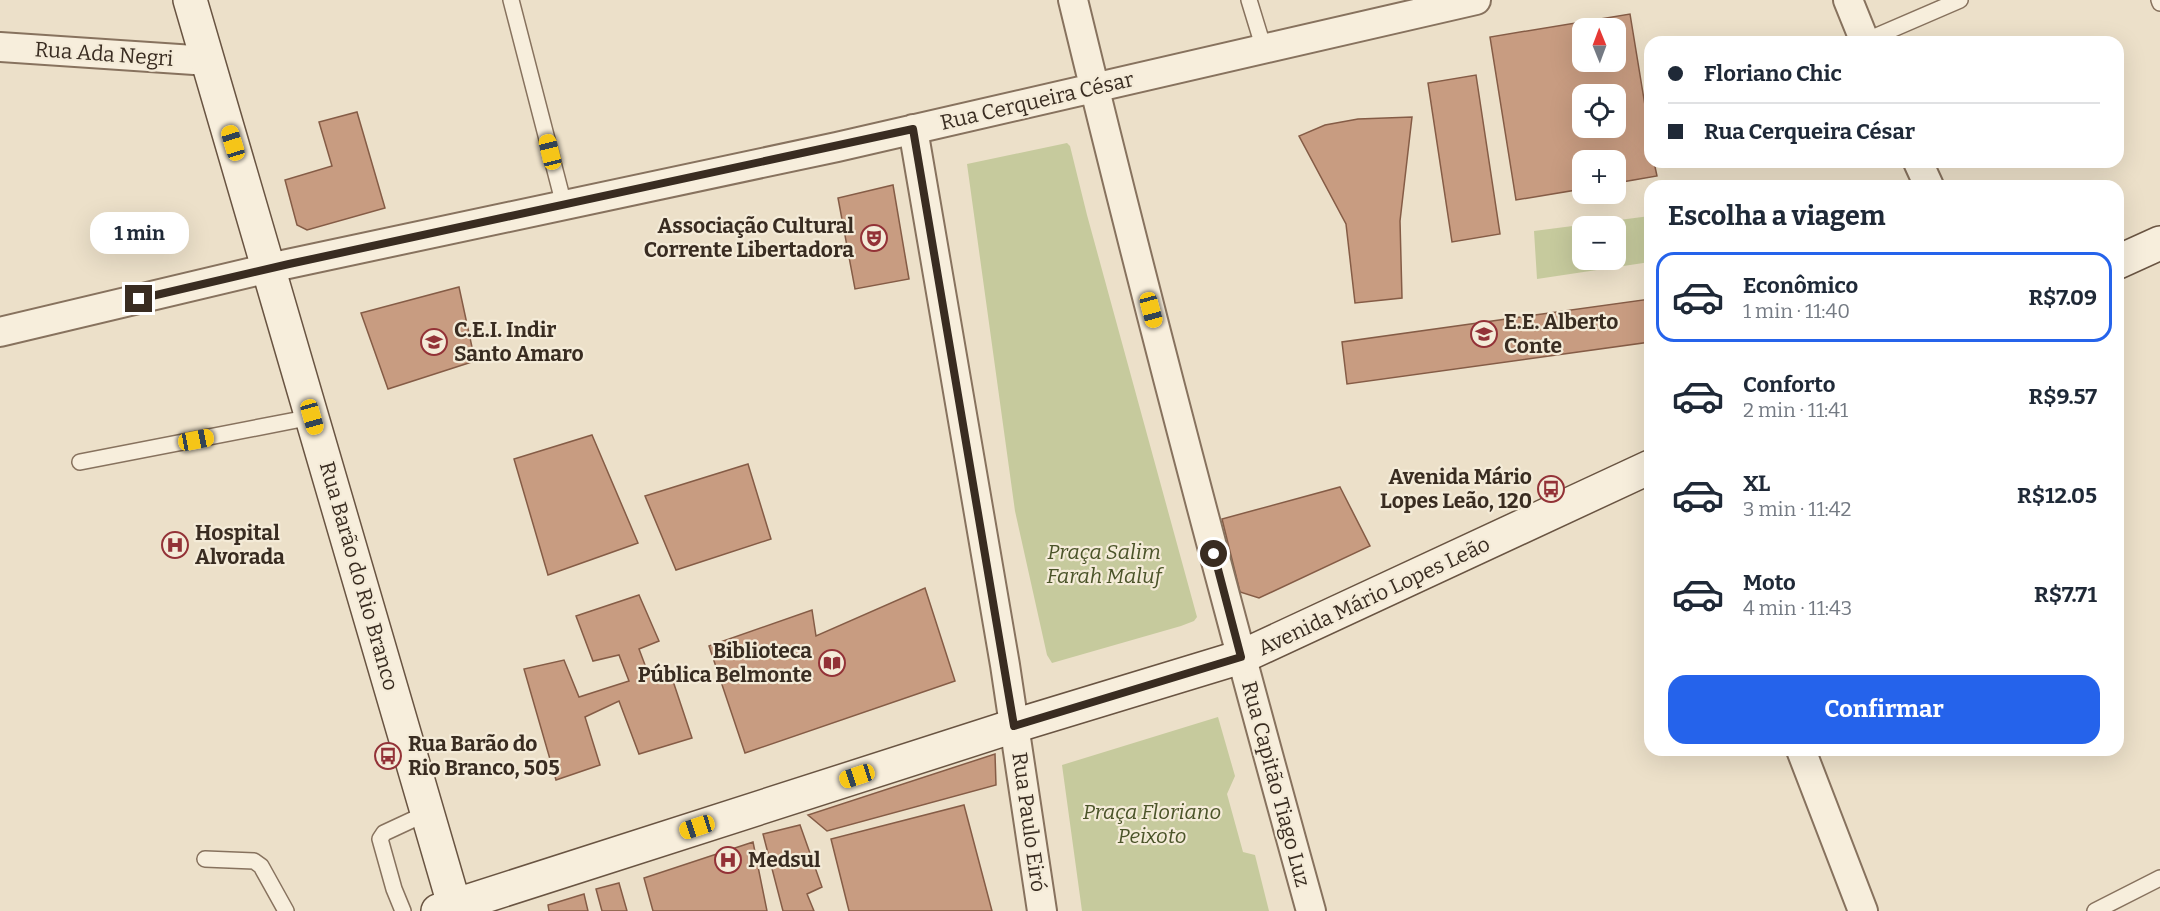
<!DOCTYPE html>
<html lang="pt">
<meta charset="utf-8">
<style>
:root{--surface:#fff;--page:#f2f2f3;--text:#1f2937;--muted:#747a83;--line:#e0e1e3;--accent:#2563eb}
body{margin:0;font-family:Bitter,serif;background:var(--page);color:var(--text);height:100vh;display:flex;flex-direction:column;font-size:22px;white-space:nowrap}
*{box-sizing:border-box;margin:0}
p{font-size:20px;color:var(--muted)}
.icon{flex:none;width:33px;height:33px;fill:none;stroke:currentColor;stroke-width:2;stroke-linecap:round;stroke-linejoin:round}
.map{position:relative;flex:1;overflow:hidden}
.panel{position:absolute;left:1644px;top:180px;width:480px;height:576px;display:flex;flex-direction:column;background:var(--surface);border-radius:18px;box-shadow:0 6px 24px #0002}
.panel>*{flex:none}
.hud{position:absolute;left:1644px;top:36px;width:480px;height:132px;border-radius:18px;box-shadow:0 6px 24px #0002;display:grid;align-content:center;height:132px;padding:0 24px;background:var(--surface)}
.needle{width:39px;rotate:359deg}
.tools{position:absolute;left:1572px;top:18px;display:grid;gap:12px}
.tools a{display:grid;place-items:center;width:54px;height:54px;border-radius:12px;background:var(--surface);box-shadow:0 6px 24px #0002;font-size:30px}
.end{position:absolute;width:27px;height:27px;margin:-14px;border:8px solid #392c21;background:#fff;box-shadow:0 0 0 3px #fff}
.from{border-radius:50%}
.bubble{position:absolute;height:42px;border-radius:18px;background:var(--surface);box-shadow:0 6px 24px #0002;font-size:20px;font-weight:700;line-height:42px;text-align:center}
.car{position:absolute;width:18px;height:36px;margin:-18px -9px;border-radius:8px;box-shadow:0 0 4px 2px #0007;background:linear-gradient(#f5c518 24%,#345 0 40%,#f5c518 0 76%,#345 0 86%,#f5c518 0)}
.hud b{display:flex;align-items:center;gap:21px;height:57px;font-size:22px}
.hud b+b{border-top:2px solid var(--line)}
.hud i{width:15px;height:15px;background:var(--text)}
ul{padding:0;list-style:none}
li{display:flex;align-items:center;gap:18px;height:90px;margin:0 12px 9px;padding:0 12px;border:3px solid transparent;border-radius:18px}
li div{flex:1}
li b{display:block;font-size:22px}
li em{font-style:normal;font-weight:700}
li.current{border-color:var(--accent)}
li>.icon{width:54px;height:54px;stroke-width:1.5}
h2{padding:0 24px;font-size:27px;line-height:72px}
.primary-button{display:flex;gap:12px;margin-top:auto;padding:12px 24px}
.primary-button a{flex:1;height:69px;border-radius:18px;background:var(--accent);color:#fff;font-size:24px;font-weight:700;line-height:69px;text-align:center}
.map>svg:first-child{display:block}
</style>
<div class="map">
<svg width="2160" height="911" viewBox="0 0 2160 911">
<rect width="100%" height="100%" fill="#ece0c9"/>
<!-- green -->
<path fill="#c6ca9d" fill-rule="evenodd" d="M1067 143 1070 146 1087 215 1197 617 1194 621 1181 626 1052 663 1047 655 1015 511 967 164Z
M1650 216V262L1537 279 1534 231ZM1582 226H1616V260H1582Z
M1218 717 1235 776 1227 794 1243 852 1255 855 1269 911H1082L1062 765Z"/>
<!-- building -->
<path fill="#c89c81" stroke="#855c46" stroke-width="1.5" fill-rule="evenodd" d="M1630 14 1650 136V162H1654L1657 176 1616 183V160H1582V189L1516 200 1490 37ZM1582 28H1616V62H1582ZM1582 94H1616V128H1582Z
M1476 75 1500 234 1452 242 1428 83Z
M357 112 385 208 307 230 297 225 285 180 332 166 319 122Z
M1412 117 1400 221 1402 298 1355 303 1346 224 1299 136 1325 125 1358 119Z
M893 185 909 279 855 289 838 198Z
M459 287 475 361 388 389 361 313Z
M1650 299V342L1347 384 1342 342Z
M592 435 638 543 548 575 514 459Z
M748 464 771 539 676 570 645 496Z
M1340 487 1370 546 1259 598 1240 592 1222 519Z
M925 588 955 681 745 753 709 646 812 610 816 636Z
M639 595 659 641 639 649 648 673 668 666 692 738 639 754 619 701 585 717 600 765 556 780 524 669 564 660 579 697 629 681 619 655 593 661 576 616Z
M995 754 996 785 827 831 808 815Z
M964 805 992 911H849L831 839Z
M800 825 822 887 807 894 814 911H783L763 834Z
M753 842 767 911H653L644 878Z
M619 883 627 911H602L596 889Z
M584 894 588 911H549L548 905Z"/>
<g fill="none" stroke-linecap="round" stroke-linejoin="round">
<defs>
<path id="lane" d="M511 0 564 205
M1249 0 1264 49
M2159 0 2160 3
M1865 41 1960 0
M80 462 312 417
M205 859 254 861 261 866 286 911
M403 911 394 889 380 839 384 833 427 813
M2095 911 2160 878"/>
<path id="street" d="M1073 0C1147 305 1227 608 1311 911
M1848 0 1865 42
M0 47 209 61
M913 129 1005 665 1042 911
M1918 162 1929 186
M0 332 269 268 837 147 1476 0
M1801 750 1863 911"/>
<path id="secondary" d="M190 0 456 911
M2118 262 2160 243
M438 911 1014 726 1241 657 1650 467"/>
</defs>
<!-- lane casing -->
<use href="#lane" stroke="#87725e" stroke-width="18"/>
<!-- street casing -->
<use href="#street" stroke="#87725e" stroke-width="32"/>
<!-- secondary casing -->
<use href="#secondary" stroke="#695442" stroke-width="36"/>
<!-- lane -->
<use href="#lane" stroke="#f7eedc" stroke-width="15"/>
<!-- street -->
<use href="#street" stroke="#f7eedc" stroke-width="28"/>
<!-- secondary -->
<use href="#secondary" stroke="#f7eedc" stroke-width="33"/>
</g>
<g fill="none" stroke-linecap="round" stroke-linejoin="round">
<!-- route -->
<path stroke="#392c21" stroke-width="8" d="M139 299 289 264 913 129 1014 726 1241 657 1214 554"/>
</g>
<!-- icons -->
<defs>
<symbol id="theatre-ring" viewBox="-11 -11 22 22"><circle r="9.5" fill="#f4ebd8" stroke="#933237" stroke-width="1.5"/><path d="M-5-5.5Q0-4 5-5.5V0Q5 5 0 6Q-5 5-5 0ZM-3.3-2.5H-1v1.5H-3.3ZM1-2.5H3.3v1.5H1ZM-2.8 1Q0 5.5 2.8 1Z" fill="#933237"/></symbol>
<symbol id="school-ring" viewBox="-11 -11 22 22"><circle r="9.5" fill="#f4ebd8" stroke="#933237" stroke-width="1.5"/><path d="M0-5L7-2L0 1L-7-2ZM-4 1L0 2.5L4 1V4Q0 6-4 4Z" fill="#933237"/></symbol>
<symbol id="bus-ring" viewBox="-11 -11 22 22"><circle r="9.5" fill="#f4ebd8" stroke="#933237" stroke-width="1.5"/><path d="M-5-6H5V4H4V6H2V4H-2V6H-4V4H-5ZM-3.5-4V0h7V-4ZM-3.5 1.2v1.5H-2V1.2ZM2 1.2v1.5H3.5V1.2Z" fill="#933237"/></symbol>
<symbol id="hospital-ring" viewBox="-11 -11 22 22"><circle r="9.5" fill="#f4ebd8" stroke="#933237" stroke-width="1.5"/><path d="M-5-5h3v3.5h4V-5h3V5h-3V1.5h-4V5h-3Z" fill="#933237"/></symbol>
<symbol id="library-ring" viewBox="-11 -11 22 22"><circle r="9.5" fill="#f4ebd8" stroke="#933237" stroke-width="1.5"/><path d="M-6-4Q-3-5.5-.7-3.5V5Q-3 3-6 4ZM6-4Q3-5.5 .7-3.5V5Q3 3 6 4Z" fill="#933237"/></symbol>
</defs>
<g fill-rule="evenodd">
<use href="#theatre-ring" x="859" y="223" width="30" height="30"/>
<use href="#school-ring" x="1469" y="319" width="30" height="30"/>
<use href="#school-ring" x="419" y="327" width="30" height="30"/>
<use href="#bus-ring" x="1536" y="474" width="30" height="30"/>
<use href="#hospital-ring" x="160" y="530" width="30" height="30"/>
<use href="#library-ring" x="817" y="648" width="30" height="30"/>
<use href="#bus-ring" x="373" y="741" width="30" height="30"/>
<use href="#hospital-ring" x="713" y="845" width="30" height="30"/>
</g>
<g text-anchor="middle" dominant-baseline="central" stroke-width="4.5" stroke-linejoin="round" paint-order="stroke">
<!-- street labels -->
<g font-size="21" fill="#392c21" stroke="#f4ebd8">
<text transform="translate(104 54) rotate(4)">Rua Ada Negri</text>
<text transform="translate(1037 101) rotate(-13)">Rua Cerqueira César</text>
<text transform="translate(359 576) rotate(74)">Rua Barão do Rio Branco</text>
<text transform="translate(1374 596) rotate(-25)">Avenida Mário Lopes Leão</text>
<text transform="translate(1276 784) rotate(75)">Rua Capitão Tiago Luz</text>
<text transform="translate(1029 822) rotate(82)">Rua Paulo Eiró</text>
</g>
<!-- poi labels -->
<g font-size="21" font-weight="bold" fill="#392c21" stroke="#f4ebd8" text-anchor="start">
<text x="854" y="226" text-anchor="end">Associação Cultural<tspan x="854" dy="24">Corrente Libertadora</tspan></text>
<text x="1504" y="322">E.E. Alberto<tspan x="1504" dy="24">Conte</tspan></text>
<text x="454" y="330">C.E.I. Indir<tspan x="454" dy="24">Santo Amaro</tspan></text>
<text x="1532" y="477" text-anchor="end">Avenida Mário<tspan x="1532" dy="24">Lopes Leão, 120</tspan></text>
<text x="195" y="533">Hospital<tspan x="195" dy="24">Alvorada</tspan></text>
<text x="812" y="651" text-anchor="end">Biblioteca<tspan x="812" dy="24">Pública Belmonte</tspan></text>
<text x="408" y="744">Rua Barão do<tspan x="408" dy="24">Rio Branco, 505</tspan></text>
<text x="748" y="860">Medsul</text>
</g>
<!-- park labels -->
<g font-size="21" font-style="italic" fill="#4b5429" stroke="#f4ebd8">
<text x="1104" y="552">Praça Salim<tspan x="1104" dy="24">Farah Maluf</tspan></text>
<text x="1152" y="812">Praça Floriano<tspan x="1152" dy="24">Peixoto</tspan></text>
</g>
</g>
</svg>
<div class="tools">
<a><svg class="needle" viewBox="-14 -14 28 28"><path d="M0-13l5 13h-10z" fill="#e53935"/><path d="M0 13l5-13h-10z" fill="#747a83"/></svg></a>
<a><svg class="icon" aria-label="locate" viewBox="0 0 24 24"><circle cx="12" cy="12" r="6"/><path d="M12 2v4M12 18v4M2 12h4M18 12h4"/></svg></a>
<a>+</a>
<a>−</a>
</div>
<i class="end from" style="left:1214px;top:554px"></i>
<i class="end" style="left:139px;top:299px"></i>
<div class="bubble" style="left:90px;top:212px;width:99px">1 min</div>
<i class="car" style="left:233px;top:143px;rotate:343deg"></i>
<i class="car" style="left:550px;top:152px;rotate:346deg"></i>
<i class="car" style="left:1151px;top:310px;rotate:165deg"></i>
<i class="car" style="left:312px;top:417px;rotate:164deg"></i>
<i class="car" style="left:196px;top:440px;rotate:79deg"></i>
<i class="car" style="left:857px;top:776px;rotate:252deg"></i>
<i class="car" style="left:697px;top:827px;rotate:252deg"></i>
<div class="hud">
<b><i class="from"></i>Floriano Chic</b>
<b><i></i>Rua Cerqueira César</b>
</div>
<section class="panel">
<h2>Escolha a viagem</h2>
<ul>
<li class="current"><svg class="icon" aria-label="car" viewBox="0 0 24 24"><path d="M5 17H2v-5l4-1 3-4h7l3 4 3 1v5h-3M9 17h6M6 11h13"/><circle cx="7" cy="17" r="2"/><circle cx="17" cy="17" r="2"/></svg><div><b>Econômico</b><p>1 min · 11:40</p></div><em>R$7.09</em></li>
<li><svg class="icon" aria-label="car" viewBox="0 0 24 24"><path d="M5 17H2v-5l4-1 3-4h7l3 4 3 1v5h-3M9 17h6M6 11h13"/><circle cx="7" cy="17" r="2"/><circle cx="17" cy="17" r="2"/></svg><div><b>Conforto</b><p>2 min · 11:41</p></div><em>R$9.57</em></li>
<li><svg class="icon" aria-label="car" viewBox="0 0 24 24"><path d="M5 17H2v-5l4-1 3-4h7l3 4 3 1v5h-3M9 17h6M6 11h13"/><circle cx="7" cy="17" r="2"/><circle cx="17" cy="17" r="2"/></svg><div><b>XL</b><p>3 min · 11:42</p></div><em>R$12.05</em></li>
<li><svg class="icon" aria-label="car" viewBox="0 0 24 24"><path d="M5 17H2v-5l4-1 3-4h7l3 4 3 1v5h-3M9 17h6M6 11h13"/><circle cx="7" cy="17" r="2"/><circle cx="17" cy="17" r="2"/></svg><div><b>Moto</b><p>4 min · 11:43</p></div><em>R$7.71</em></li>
</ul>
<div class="primary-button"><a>Confirmar</a></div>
</section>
</div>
